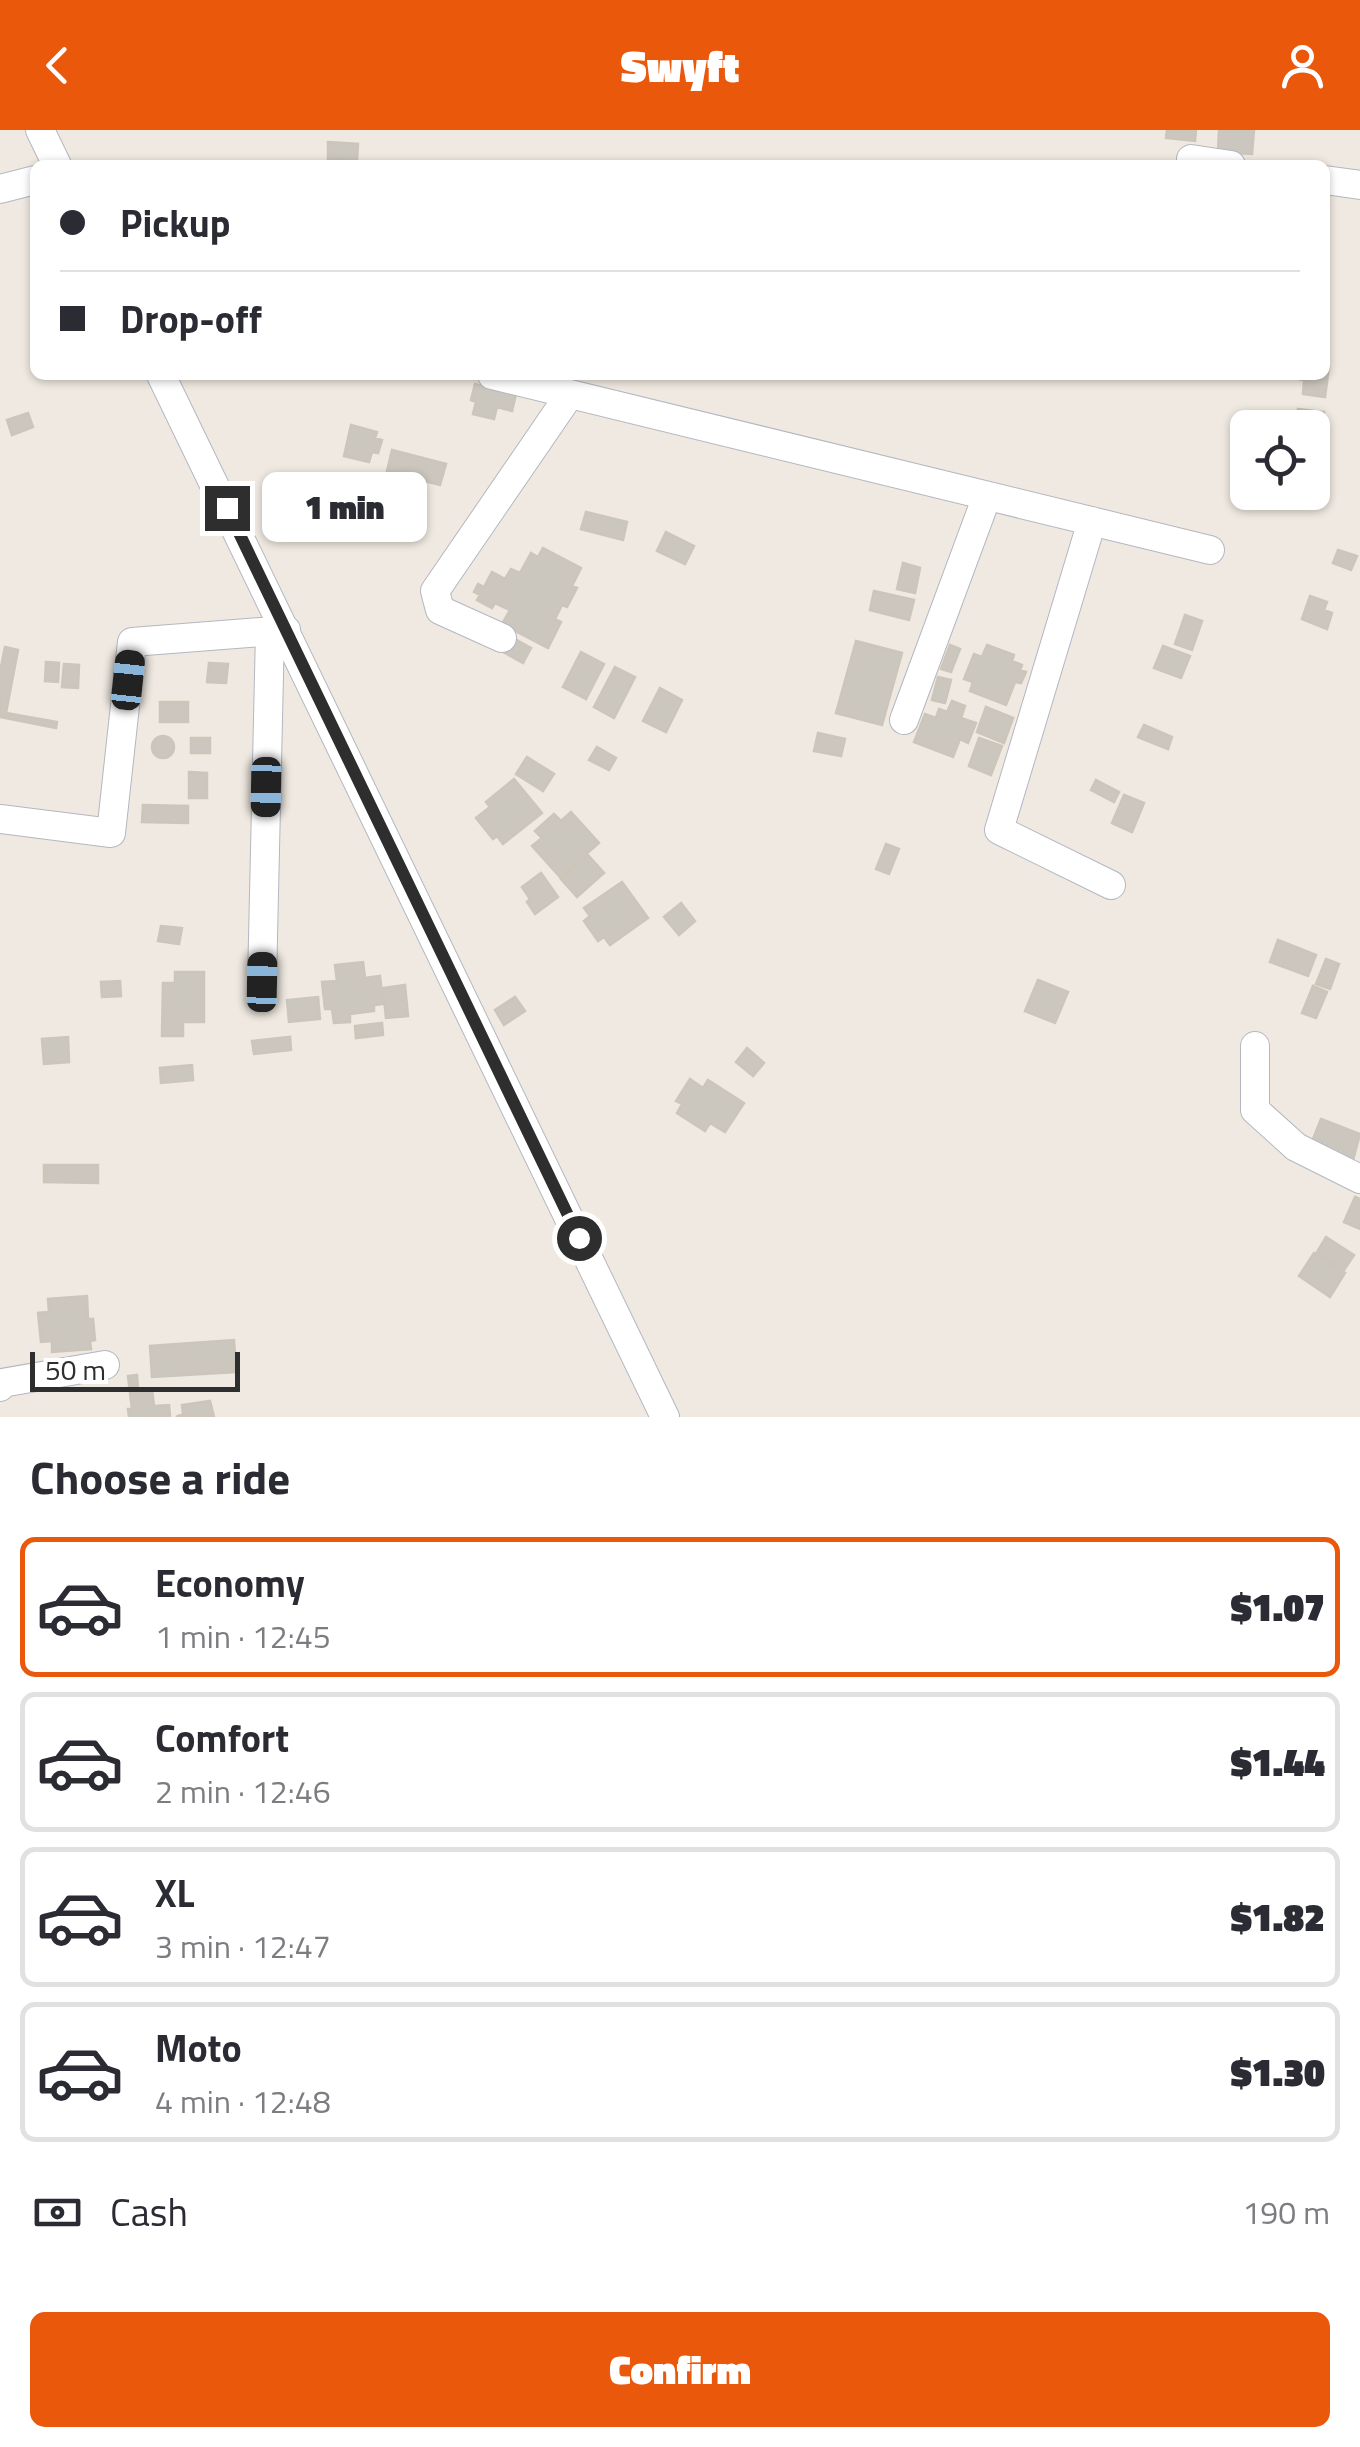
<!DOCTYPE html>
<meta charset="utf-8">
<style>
:root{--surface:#fff;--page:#f7f7f7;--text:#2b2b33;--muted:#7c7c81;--line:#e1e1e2;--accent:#ea580c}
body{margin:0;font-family:"Titillium Web",sans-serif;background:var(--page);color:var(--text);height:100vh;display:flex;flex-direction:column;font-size:38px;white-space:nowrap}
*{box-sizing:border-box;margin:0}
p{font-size:32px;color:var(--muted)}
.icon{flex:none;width:55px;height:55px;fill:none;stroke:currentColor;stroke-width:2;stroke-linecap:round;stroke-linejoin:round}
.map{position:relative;height:1287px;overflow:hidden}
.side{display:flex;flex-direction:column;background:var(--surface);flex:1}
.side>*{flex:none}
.guide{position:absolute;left:30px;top:30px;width:1300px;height:220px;border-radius:15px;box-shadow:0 2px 8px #0004;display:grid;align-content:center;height:220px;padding:0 30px;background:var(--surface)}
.tools{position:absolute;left:1230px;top:280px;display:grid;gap:20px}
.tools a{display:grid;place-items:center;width:100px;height:100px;border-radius:15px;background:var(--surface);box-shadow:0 2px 8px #0004;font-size:50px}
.scale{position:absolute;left:30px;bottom:25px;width:210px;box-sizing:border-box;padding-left:10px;border:5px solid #2e2e2e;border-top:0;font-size:28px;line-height:35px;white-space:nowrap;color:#2e2e2e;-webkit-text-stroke:8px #fff;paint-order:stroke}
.end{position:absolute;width:45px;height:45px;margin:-22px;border:12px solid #2e2e2e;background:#fff;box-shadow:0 0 0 5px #fff}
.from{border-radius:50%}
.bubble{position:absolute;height:70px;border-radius:15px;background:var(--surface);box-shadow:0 2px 8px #0004;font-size:32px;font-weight:800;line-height:70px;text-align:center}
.car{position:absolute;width:30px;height:60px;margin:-30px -15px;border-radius:12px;box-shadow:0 0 8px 2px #0007;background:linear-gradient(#222 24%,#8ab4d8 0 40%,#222 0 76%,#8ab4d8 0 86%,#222 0)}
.guide b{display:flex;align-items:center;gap:35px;height:95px;font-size:38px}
.guide b+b{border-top:2px solid var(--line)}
.guide i{width:25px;height:25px;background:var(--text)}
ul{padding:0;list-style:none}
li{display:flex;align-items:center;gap:30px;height:140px;margin:0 20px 15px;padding:0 10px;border:5px solid var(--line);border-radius:15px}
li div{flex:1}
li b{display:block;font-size:38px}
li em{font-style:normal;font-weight:800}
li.active{border-color:var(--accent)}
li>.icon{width:90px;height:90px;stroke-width:1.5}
h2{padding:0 30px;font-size:45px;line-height:120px}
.pay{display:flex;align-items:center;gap:25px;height:110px;padding:0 30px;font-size:38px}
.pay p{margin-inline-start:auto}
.cta{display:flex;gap:20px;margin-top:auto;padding:20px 30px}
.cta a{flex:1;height:115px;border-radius:15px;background:var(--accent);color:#fff;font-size:40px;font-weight:800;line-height:115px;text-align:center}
header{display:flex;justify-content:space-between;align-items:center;height:130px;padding:0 30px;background:var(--accent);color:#fff;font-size:45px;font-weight:800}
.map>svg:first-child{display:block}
</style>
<header><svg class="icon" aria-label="back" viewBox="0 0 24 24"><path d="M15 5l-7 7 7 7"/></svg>Swyft<svg class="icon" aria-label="person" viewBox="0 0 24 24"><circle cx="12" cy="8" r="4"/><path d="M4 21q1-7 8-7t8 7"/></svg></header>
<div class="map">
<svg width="1360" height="1287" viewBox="0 0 1360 1287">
<rect width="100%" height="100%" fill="#efe9e1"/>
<!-- building -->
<path fill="#cbc7bf" stroke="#cbc5ba" stroke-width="2.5" d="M1167 0H1196L1195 11 1166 8Z
M1219 0H1254L1252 24 1218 22Z
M328 12 358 14 357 30 328 29Z
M1325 236 1329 237 1325 267 1303 264 1304 250 1292 248V245H1325Z
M475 254 516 264 512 281 497 277 494 289 473 284 476 272 471 270Z
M1298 279 1324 282 1322 298 1296 294Z
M28 283 33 297 12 305 7 290Z
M351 295 377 302 375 308 382 310 378 323 372 322 369 332 344 326Z
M392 320 446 334 440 355 387 341Z
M586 382 627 392 623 410 581 399Z
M666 402 694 416 685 434 657 421Z
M543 418 581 438 572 456 577 458 567 477 562 475 555 489 561 492 548 518 502 494 510 480 495 473 492 478 477 470 480 465 474 462 478 454 484 457 492 442 505 449 511 439 520 443 531 423 538 427Z
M1338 420 1357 426 1351 440 1333 433Z
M903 433 920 438 915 463 897 459Z
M874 461 914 470 909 490 870 480Z
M1310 466 1327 472 1324 480 1332 483 1327 499 1302 489Z
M1185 485 1202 491 1192 520 1175 514Z
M506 504 531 518 523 533 498 519Z
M856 511 902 523 882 595 836 583Z
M950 515 960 519 951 542 941 539Z
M987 515 1014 525 1012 531 1022 535 1020 540 1026 542 1021 553 1015 552 1006 575 970 561 973 552 964 549 974 524 982 527Z
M1163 516 1190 526 1181 548 1154 538Z
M5 517 18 520 6 583 57 592 56 598 0 587V542Z
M581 522 604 534 586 569 563 557Z
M46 532 59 533 58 552 45 551Z
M209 533 228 534 226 553 207 552Z
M64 534 79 535 78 558 62 557Z
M615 537 635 547 614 588 594 577Z
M938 547 951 550 945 573 932 570Z
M660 558 682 570 666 602 643 591Z
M952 571 965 576 961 588 976 593 968 613 960 609 953 627 914 612 925 584 936 588 939 579 947 582Z
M160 572H188V592H160Z
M986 577 1013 588 1004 613 977 602Z
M1144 595 1172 607 1168 619 1138 607Z
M818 603 845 609 841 626 814 621Z
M152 617a11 11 0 1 1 22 0a11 11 0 1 1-22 0Z
M191 608H210V623H191Z
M979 608 1002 616 991 645 969 636Z
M597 617 616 628 609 640 589 630Z
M527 627 554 644 543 661 516 644Z
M189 642 207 643V668H189Z
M514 649 542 683 503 714 497 706 493 709 476 688 490 677 486 672Z
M1096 650 1119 662 1114 672 1091 660Z
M1124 665 1144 673 1132 702 1112 693Z
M143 675 188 676V693L142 692Z
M571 682 599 713 560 747 532 716 542 708 535 701 554 684 561 691Z
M886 714 899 719 889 744 876 739Z
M588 725 604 743 577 767 561 749Z
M541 743 558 767 535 784 527 772 530 769 522 757Z
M622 752 648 788 610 815 604 807 598 811 584 791 590 786 584 778Z
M681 773 695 791 679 805 664 787Z
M161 796 182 798 179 814 158 811Z
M1278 810 1316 825 1308 846 1270 832Z
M1326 829 1339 834 1330 859 1316 854Z
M363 832 365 848 380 846 383 874 374 875V881L350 884V892L334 893 332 879H325L322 852 337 851 335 835Z
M175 842H204V892H183V906H162L163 853H175Z
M1038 850 1068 862 1055 893 1025 881Z
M120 851 121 866 102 867 101 852Z
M405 855 408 886 386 888 383 858Z
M1313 856 1327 862 1316 888 1302 883Z
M318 867 320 889 289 892 287 870Z
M515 867 525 881 504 895 495 880Z
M382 893 383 905 356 908 355 896Z
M68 907 69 932 44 934 42 909Z
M290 907 291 920 254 924 252 911Z
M747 918 764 933 753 946 736 932Z
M192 935 193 950 161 953 160 938Z
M690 949 703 958 708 950 744 973 725 1002 710 993 705 1001 677 983 682 974 676 971Z
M1321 989 1360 1004 1353 1030 1311 1014Z
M44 1035H98V1053L44 1052Z
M1355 1067 1360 1069V1099L1344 1092Z
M1326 1107 1354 1125 1344 1140 1317 1122Z
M1314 1123 1345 1143 1330 1167 1299 1146Z
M87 1166 88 1189H93L95 1210 90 1211 91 1219 52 1222V1211L41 1212 38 1183 49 1182 48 1169Z
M234 1210 236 1242 152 1247 150 1216Z
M137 1245 138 1260 152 1259 154 1276 169 1275 170 1287H129L128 1279H132L128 1246Z
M210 1271 214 1287H176L183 1284 182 1275Z"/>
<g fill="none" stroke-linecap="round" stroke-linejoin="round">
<defs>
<path id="minor" d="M40 0 57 35
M1191 29 1231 35
M1325 50 1360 55
M0 59 35 50
M161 245 665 1287
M492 245 1210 420
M1092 391 999 700 1111 755
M502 508 440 480 435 461 570 264
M904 590 987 366
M0 689 111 703 132 512 286 500
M262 852 270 501
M1255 916V980L1296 1017 1360 1049
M0 1257 2 1253 105 1235"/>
</defs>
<!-- minor casing -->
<use href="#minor" stroke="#b4b7c1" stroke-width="30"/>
<!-- minor -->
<use href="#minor" stroke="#fff" stroke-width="28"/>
</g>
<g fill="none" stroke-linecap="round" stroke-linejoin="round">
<!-- route -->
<path stroke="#2e2e2e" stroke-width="12" d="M227 378 579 1108"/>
</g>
</svg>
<div class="tools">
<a><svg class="icon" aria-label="locate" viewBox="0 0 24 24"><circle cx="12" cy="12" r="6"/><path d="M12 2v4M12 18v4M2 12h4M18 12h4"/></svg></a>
</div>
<div class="scale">50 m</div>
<i class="end from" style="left:579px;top:1108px"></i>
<i class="end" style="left:227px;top:378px"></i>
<div class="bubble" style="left:262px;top:342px;width:165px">1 min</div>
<i class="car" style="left:128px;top:550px;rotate:6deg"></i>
<i class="car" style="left:266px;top:657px;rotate:181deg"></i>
<i class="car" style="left:262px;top:852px;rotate:1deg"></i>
<div class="guide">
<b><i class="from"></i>Pickup</b>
<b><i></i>Drop-off</b>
</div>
</div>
<section class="side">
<h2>Choose a ride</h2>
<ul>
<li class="active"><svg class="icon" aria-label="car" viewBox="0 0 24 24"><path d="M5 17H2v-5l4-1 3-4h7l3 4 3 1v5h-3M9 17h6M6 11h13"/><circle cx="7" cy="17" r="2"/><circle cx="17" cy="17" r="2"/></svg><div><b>Economy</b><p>1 min · 12:45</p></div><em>$1.07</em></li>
<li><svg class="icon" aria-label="car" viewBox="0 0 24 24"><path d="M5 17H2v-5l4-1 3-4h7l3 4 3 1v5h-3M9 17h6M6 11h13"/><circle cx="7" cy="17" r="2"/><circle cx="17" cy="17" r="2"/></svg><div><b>Comfort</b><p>2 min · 12:46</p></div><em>$1.44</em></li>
<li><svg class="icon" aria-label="car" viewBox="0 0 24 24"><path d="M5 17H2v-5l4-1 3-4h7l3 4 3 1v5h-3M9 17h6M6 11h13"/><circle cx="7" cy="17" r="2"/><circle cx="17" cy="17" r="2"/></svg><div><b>XL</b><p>3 min · 12:47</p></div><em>$1.82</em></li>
<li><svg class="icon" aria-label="car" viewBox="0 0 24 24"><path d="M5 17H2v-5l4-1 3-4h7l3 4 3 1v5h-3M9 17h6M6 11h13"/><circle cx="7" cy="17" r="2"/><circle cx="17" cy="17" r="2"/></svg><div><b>Moto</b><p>4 min · 12:48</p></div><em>$1.30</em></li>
</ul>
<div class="pay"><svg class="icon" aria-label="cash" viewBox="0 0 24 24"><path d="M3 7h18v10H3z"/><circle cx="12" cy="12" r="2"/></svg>Cash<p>190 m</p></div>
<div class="cta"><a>Confirm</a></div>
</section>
